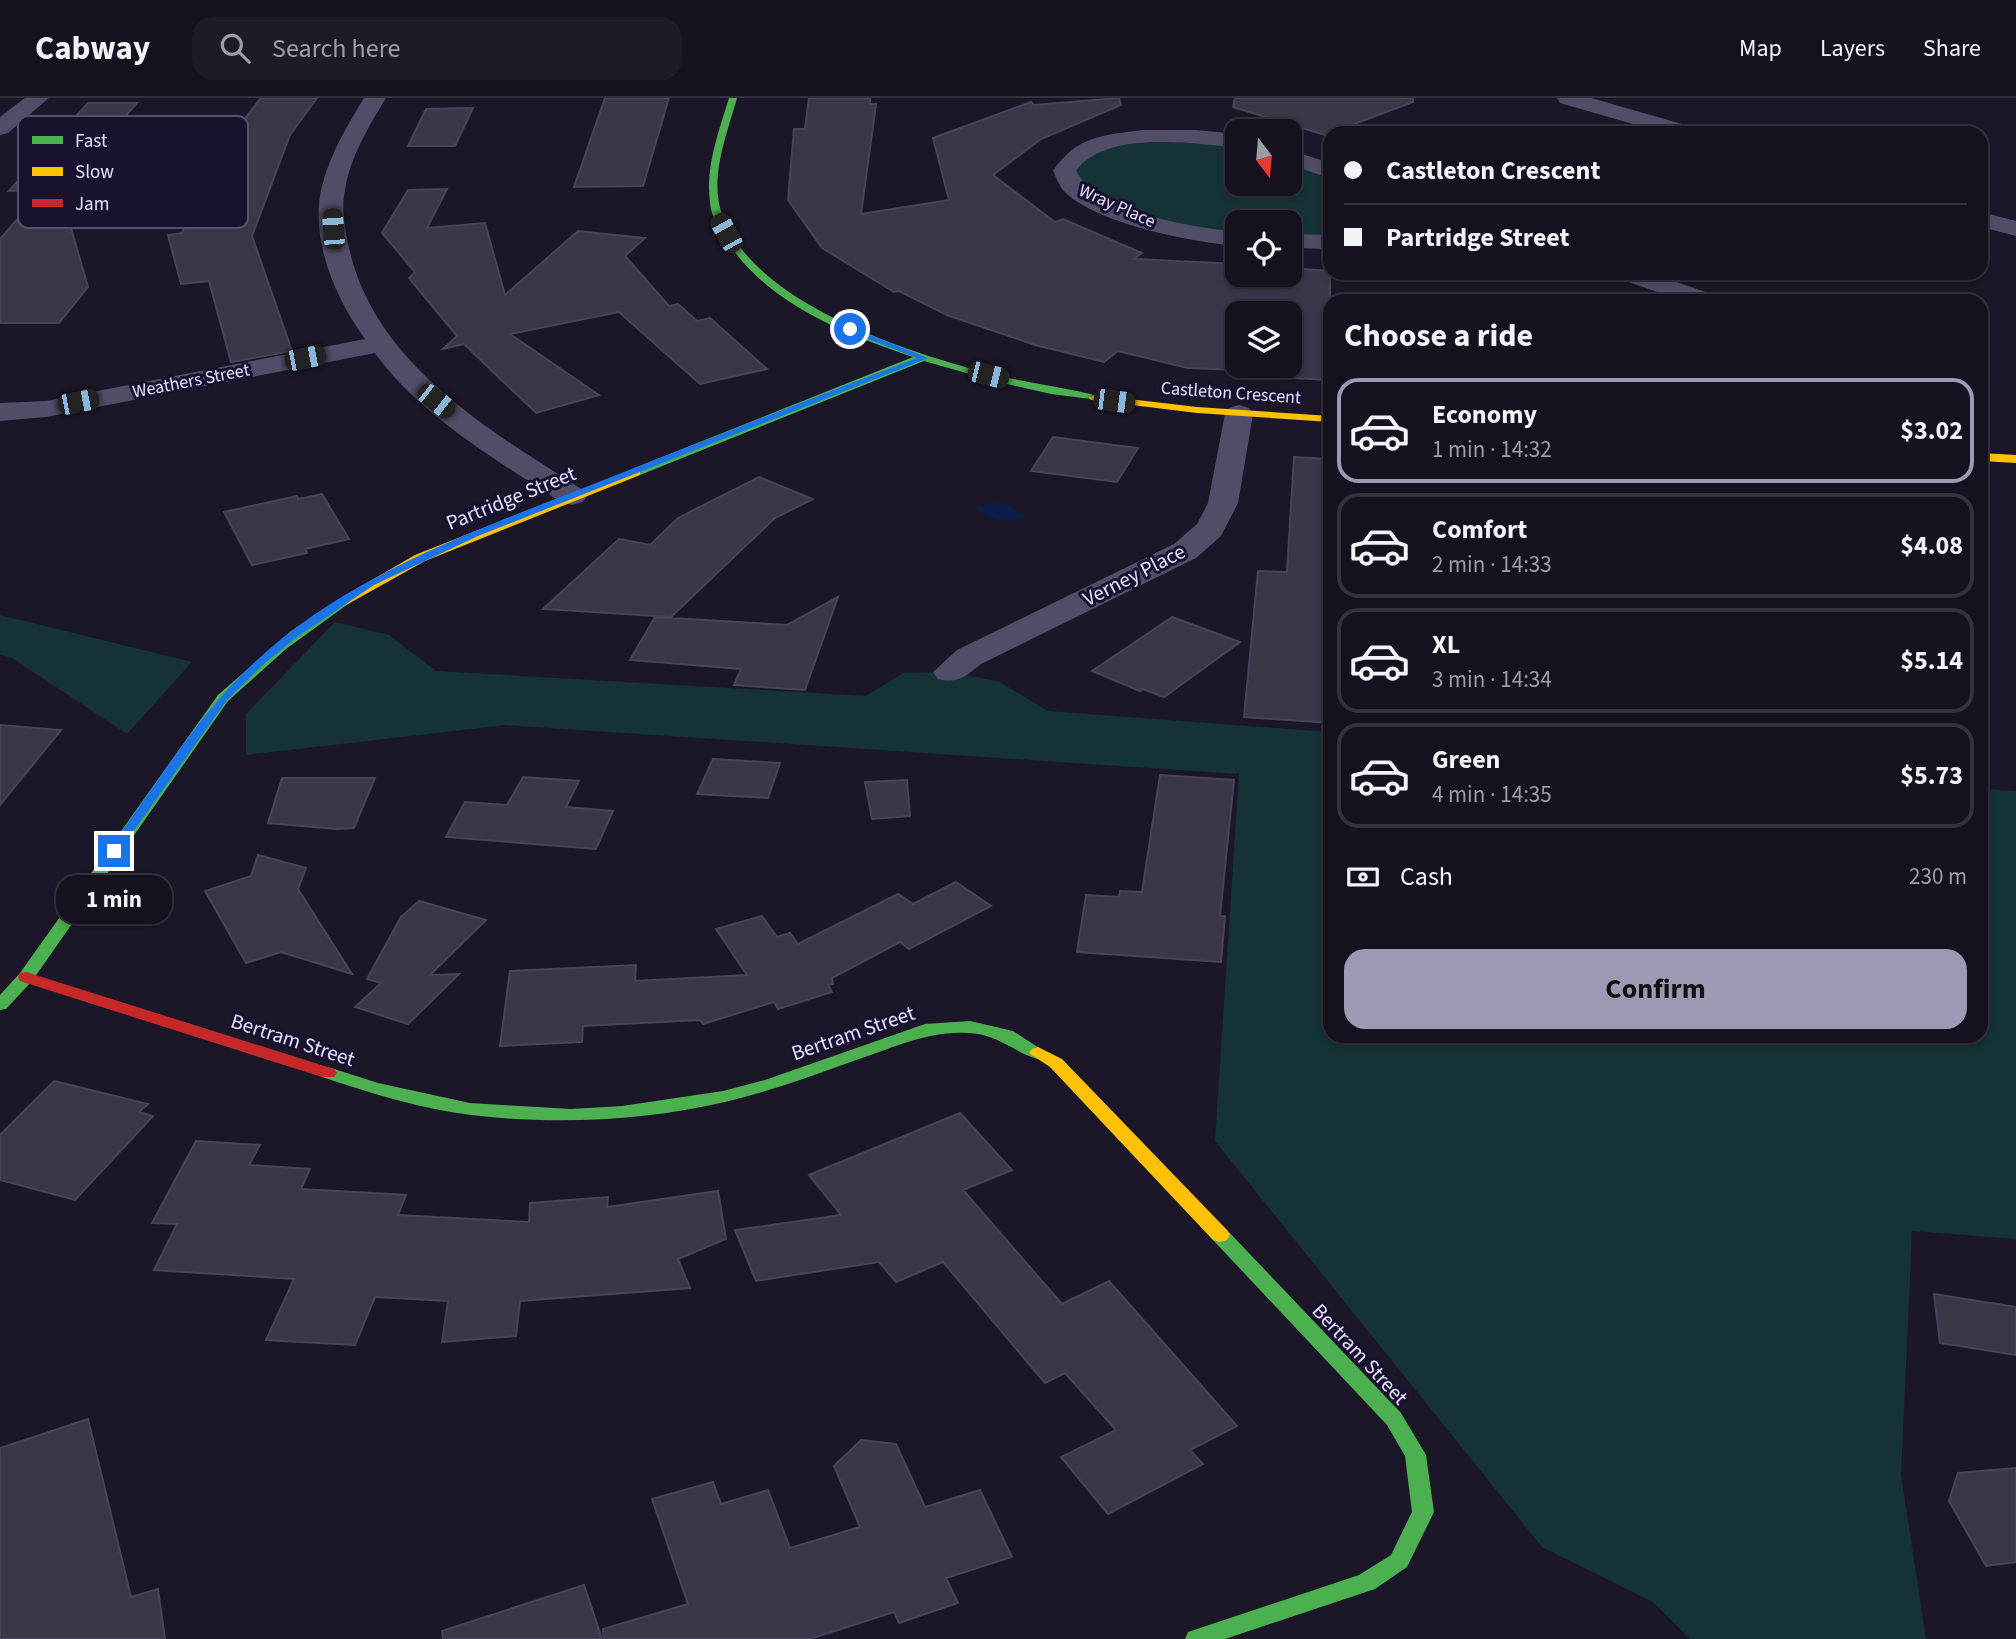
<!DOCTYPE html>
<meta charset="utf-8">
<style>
:root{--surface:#15111e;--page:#1e1a27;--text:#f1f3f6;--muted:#9d9da4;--line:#34313c;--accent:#9f98b4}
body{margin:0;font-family:"Source Sans 3",sans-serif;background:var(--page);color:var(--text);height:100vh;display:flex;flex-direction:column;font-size:26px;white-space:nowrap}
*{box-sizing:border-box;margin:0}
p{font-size:23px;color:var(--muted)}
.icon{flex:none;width:38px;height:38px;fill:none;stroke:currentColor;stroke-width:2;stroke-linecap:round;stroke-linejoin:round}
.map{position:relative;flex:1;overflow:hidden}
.details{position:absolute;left:1323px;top:196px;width:665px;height:749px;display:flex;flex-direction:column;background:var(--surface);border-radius:21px;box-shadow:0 4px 10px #0003,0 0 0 2px var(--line)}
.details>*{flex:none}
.banner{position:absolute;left:1323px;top:28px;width:665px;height:154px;border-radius:21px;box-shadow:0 4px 10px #0003,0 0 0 2px var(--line);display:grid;align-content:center;height:154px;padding:0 21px;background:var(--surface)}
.needle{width:46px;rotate:164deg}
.buttons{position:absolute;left:1225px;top:21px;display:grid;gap:14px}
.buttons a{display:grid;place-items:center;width:77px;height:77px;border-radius:14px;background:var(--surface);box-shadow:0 4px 10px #0003,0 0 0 2px var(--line);font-size:35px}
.end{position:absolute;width:32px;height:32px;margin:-16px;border:9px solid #1a73e8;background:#fff;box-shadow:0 0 0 4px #fff}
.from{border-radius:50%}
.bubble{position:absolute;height:49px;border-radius:21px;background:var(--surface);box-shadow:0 4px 10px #0003,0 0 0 2px var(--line);font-size:23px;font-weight:700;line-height:49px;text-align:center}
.car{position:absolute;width:21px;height:42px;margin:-21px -10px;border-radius:9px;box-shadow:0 0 5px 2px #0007;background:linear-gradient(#222 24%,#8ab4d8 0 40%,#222 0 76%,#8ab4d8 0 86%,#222 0)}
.banner b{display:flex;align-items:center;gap:24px;height:66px;font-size:26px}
.banner b+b{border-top:2px solid var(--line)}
.banner i{width:18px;height:18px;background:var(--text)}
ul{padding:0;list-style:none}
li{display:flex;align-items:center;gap:21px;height:105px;margin:0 14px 10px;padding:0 7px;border:4px solid var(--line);border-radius:21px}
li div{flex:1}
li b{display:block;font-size:26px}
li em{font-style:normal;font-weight:700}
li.current{border-color:var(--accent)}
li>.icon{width:63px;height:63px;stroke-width:1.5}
h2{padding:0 21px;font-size:32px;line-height:84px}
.pay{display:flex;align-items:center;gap:18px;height:77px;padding:0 21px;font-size:26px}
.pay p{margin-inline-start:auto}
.cta{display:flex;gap:14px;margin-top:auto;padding:14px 21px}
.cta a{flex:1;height:80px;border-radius:21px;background:var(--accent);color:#111;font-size:28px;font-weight:700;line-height:80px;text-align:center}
header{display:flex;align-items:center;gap:42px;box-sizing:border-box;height:98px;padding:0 35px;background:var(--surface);border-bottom:2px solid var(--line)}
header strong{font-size:33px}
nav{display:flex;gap:38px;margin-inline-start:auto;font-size:24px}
.search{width:490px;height:63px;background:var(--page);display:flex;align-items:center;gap:18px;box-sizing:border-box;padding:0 24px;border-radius:21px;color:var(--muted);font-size:26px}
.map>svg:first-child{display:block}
</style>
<header>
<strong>Cabway</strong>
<div class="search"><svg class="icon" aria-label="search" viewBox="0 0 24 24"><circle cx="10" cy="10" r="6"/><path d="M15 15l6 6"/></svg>Search here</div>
<nav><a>Map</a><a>Layers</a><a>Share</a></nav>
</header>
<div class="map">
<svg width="2016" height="1541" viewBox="0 0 2016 1541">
<rect width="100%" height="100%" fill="#1c1728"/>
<!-- green -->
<path fill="#153236" d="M1145 42 1237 48V86H1290V65L1330 79V142L1290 140V124H1237V137L1172 127 1095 98 1075 74 1076 70 1100 52Z
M0 517 192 564 127 636 12 560 0 557Z
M335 524 389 537 436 573 866 598 903 575 950 574 1000 584 1048 613 1330 634V938H1981V691L2016 693V1141L1912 1133 1901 1377 1926 1541H1690L1653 1504 1542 1449 1215 1043 1239 676 506 627 246 657V616Z"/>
<!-- water -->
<path fill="#0c1c4b" d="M994 404 1007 407 1022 417 1020 421 1002 423 978 413V409Z"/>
<!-- building -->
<path fill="#3c3649" stroke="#49425a" stroke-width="2" fill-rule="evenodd" d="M261 0H317L290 37 252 138 292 253 231 264 209 183 181 186 168 137 182 135 199 95 204 94 226 45Z
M605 0H669L643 88 574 89Z
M809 0H870V6H876L861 116 949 102 933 40 1031 4 1034 7 1119 0 1121 7 1041 41 993 77 1055 124 1063 121 1142 155 1134 161 1237 166V177H1290V170L1330 173V282L1293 280V274L1188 270 1118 253 1104 264 1035 247 947 217 899 193 894 194 822 150 788 102 794 31H805ZM1237 215H1290V268H1237Z
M1235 0H1413V4L1325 37 1233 9Z
M88 5H137L60 92 88 189 59 225H0V141L43 92 9 93Z
M473 10 455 48H408L426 11Z
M447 91 427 130 485 125 505 197 578 133 645 140 625 158 669 208 678 206 697 223 710 220 767 271 700 286 619 214 510 236 599 297 536 315 464 246 443 251 457 238 409 180 415 174 382 135 408 92Z
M1053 339 1138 350 1117 384 1031 373Z
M1294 359 1330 361V625L1244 619 1258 473 1287 474Z
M759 379 813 401 775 420 671 519 543 511 619 441 650 447 678 420Z
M322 396 349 441 305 451 307 455 252 467 224 414 297 398 298 401Z
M838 499 805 592 734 587 741 571 630 562 655 519 787 527Z
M1172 519 1240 544 1164 599 1143 591 1140 593 1092 573Z
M0 627 61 632 0 707Z
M713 661 780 665 768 700 697 696Z
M1160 677 1234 682 1220 818H1225L1221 864 1077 854 1086 797 1119 799 1120 793 1142 794Z
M523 679 579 683 566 709 613 713 596 751 446 739 465 704 507 707Z
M282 680H375L354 730 337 731 268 725Z
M907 682 910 718 872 721 865 684Z
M258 757 306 770 298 791 352 876 281 854 246 865 205 793 251 778Z
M956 784 991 808 909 851 900 844 832 880 833 886 828 887 832 894 778 911 774 904 703 926 700 922 583 928 582 944 500 948 510 873 636 867 635 883 747 877 716 831 762 818 777 839 790 835 798 846 898 796 913 806Z
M419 803 486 822 430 877 459 876 408 926 355 909 381 885 367 881 401 819Z
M54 983 148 1006 139 1014 153 1018 75 1102 0 1082V1037Z
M960 1015 1012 1072 963 1092 1062 1206 1109 1183 1237 1328 1190 1352 1203 1366 1108 1416 1061 1359 1116 1332 1065 1275 1045 1285 943 1164 896 1184 879 1164 756 1183 735 1132 841 1117 809 1077Z
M196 1043 260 1047 249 1067 310 1071 301 1091 406 1097 398 1117 529 1124 530 1105 608 1099 607 1109 718 1093 726 1141 678 1161 690 1190 520 1203 516 1238 442 1244 448 1203 375 1199 355 1247 266 1242 294 1181 154 1172 177 1126 152 1125Z
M1934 1196 2016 1209V1257L1940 1245Z
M88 1321 131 1499 158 1491 165 1541H0V1350Z
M861 1342 896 1346 925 1409 980 1392 1012 1459 946 1480 958 1505 899 1525 894 1514 810 1541H604L603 1531 688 1506 652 1401 713 1384 721 1406 768 1392 790 1450 860 1429 834 1368Z
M2016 1370V1464L1986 1468 1949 1403 1958 1375Z
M584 1487 602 1541H443L442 1533Z"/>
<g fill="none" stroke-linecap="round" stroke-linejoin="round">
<!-- street -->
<path fill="#514d68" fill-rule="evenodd" d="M25 0H49L8 35 0 37V19Z
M364 0H386C369 28 350 59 345 92 341 111 345 131 349 150 375 266 489 332 583 392L587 398 583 404 572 407 561 404C498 363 419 317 375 255L46 319 0 323V305L46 303 365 241C335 200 309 140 322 88 330 56 347 28 364 0Z
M1557 0H1591L1696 30 1699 35H1664L1560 5Z
M1143 32H1196L1237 36V50C1193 45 1105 32 1076 73 1099 115 1193 129 1237 134V148C1192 144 1095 126 1063 92 1059 87 1056 79 1053 73 1076 38 1103 37 1143 32Z
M1290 52 1330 65V80L1290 67Z
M1981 114 2016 123V138L1981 129Z
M1290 136 1330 137V151L1290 150Z
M1613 175H1651L1717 198 1721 203H1683L1617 180Z
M1239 307 1249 310 1253 316 1238 405 1221 438 1196 460 981 566C966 578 958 586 938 581L933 574 957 552 1174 446 1197 426 1208 405 1225 316 1229 310Z"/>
<!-- fast -->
<path fill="#4caf50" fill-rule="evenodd" d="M729 0H737C727 36 708 82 723 119 758 209 915 257 1000 278 1033 286 1066 290 1099 298V302L1051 296 998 284 924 263 640 377H632V371L913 259C844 236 763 204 724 138 717 127 711 118 710 104 705 69 719 33 729 0Z
M343 499 350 503 348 506 286 551 228 603 32 883 6 911 0 912V897L20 875 218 597 291 533Z
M970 923 1013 933 1047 955 1038 961C1013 954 1000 937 969 935 931 932 897 948 862 960 817 976 772 993 725 1004 644 1023 553 1027 471 1017 421 1011 370 995 322 979L319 975 322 971 328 969 378 985 470 1005 571 1011 622 1008 723 993 765 982 925 926Z
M1220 1130 1227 1132 1401 1315 1426 1357 1434 1414 1407 1469 1375 1491 1225 1541H1185L1188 1534 1359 1477 1391 1457 1412 1414 1405 1358 1387 1327 1213 1142 1210 1137 1213 1132Z"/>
<!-- slow -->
<path fill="#ffc107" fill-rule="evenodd" d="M1095 297 1197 309 1330 318V324L1197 315 1091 302 1089 300Z
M1981 355 2016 357V365L1981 363Z
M636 370 640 371V377L425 463 348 506 343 507 336 503 415 457Z
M1038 949 1062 961 1227 1132 1230 1137 1227 1142 1220 1144 1213 1142 1050 969 1029 955 1032 951Z"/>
<!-- jam -->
<path fill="#c62828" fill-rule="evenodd" d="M26 874 334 971 337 975 334 979H322L20 883 18 879 20 875Z"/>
</g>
<!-- route -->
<path fill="#1a73e8" d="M850 229 928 260 478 438 374 487 297 539 265 565 227 602 118 755H110V750C156 687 198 616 256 563 351 475 478 432 596 385 703 343 810 301 917 260L847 233Z"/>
<g text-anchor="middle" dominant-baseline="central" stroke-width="6" stroke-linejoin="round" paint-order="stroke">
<!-- far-street labels -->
<g font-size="18" fill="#e5deff" stroke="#19112e">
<text transform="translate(1117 108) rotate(24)">Wray Place</text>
<text transform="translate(191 283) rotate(-11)">Weathers Street</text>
<text transform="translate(1231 295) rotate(4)">Castleton Crescent</text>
</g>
<!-- street labels -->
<g font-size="21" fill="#e5deff" stroke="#19112e">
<text transform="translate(511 400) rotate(-22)">Partridge Street</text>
<text transform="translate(1134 477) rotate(-27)">Verney Place</text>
<text transform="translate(853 935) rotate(-19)">Bertram Street</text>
<text transform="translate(293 942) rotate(18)">Bertram Street</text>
<text transform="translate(1360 1256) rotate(47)">Bertram Street</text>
</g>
</g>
<!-- legend -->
<rect x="18" y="18" width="230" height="112" rx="10" fill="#19112e" stroke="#564e6d" stroke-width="2"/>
<rect x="32" y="38" width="31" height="8" fill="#4caf50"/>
<rect x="32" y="69" width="31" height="9" fill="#ffc107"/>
<rect x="32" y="101" width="31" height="8" fill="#c62828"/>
<g font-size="19" fill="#e5deff">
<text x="75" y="49">Fast</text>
<text x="75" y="80">Slow</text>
<text x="75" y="112">Jam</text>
</g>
</svg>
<div class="buttons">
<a><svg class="needle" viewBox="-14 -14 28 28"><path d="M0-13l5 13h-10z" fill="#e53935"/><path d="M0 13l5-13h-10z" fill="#9d9da4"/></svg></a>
<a><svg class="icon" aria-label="locate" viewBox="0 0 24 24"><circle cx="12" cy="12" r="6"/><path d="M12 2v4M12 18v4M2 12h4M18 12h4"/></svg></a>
<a><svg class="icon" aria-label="layers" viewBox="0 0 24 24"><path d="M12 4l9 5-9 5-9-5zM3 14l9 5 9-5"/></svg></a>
</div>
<i class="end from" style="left:850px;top:231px"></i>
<i class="end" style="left:114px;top:753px"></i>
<div class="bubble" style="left:56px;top:777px;width:116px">1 min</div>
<i class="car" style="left:333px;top:131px;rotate:356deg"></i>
<i class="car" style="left:726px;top:135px;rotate:331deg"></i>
<i class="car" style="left:305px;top:260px;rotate:79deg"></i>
<i class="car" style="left:988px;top:277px;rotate:104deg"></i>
<i class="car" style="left:436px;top:303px;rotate:128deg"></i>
<i class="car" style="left:1114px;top:303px;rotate:97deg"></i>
<i class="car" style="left:78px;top:304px;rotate:79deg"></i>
<div class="banner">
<b><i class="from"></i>Castleton Crescent</b>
<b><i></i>Partridge Street</b>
</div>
<section class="details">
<h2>Choose a ride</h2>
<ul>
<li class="current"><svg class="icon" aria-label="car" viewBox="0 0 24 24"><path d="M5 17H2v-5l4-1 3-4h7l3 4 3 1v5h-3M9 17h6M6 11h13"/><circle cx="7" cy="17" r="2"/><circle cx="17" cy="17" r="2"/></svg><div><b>Economy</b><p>1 min · 14:32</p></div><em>$3.02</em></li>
<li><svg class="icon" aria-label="car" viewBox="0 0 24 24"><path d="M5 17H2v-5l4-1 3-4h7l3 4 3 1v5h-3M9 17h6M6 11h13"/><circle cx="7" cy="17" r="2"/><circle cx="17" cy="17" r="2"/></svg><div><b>Comfort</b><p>2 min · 14:33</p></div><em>$4.08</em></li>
<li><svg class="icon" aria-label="car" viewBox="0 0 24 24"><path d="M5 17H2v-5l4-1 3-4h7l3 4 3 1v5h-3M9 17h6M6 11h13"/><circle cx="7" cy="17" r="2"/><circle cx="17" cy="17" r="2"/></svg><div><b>XL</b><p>3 min · 14:34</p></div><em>$5.14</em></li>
<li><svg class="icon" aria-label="car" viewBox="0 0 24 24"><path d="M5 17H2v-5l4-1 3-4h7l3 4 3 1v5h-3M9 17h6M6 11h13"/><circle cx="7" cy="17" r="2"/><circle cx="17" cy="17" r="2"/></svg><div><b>Green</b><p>4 min · 14:35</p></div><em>$5.73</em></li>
</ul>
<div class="pay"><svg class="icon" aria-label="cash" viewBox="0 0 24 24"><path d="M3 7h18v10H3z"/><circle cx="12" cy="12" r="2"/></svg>Cash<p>230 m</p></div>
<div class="cta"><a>Confirm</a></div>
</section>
</div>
